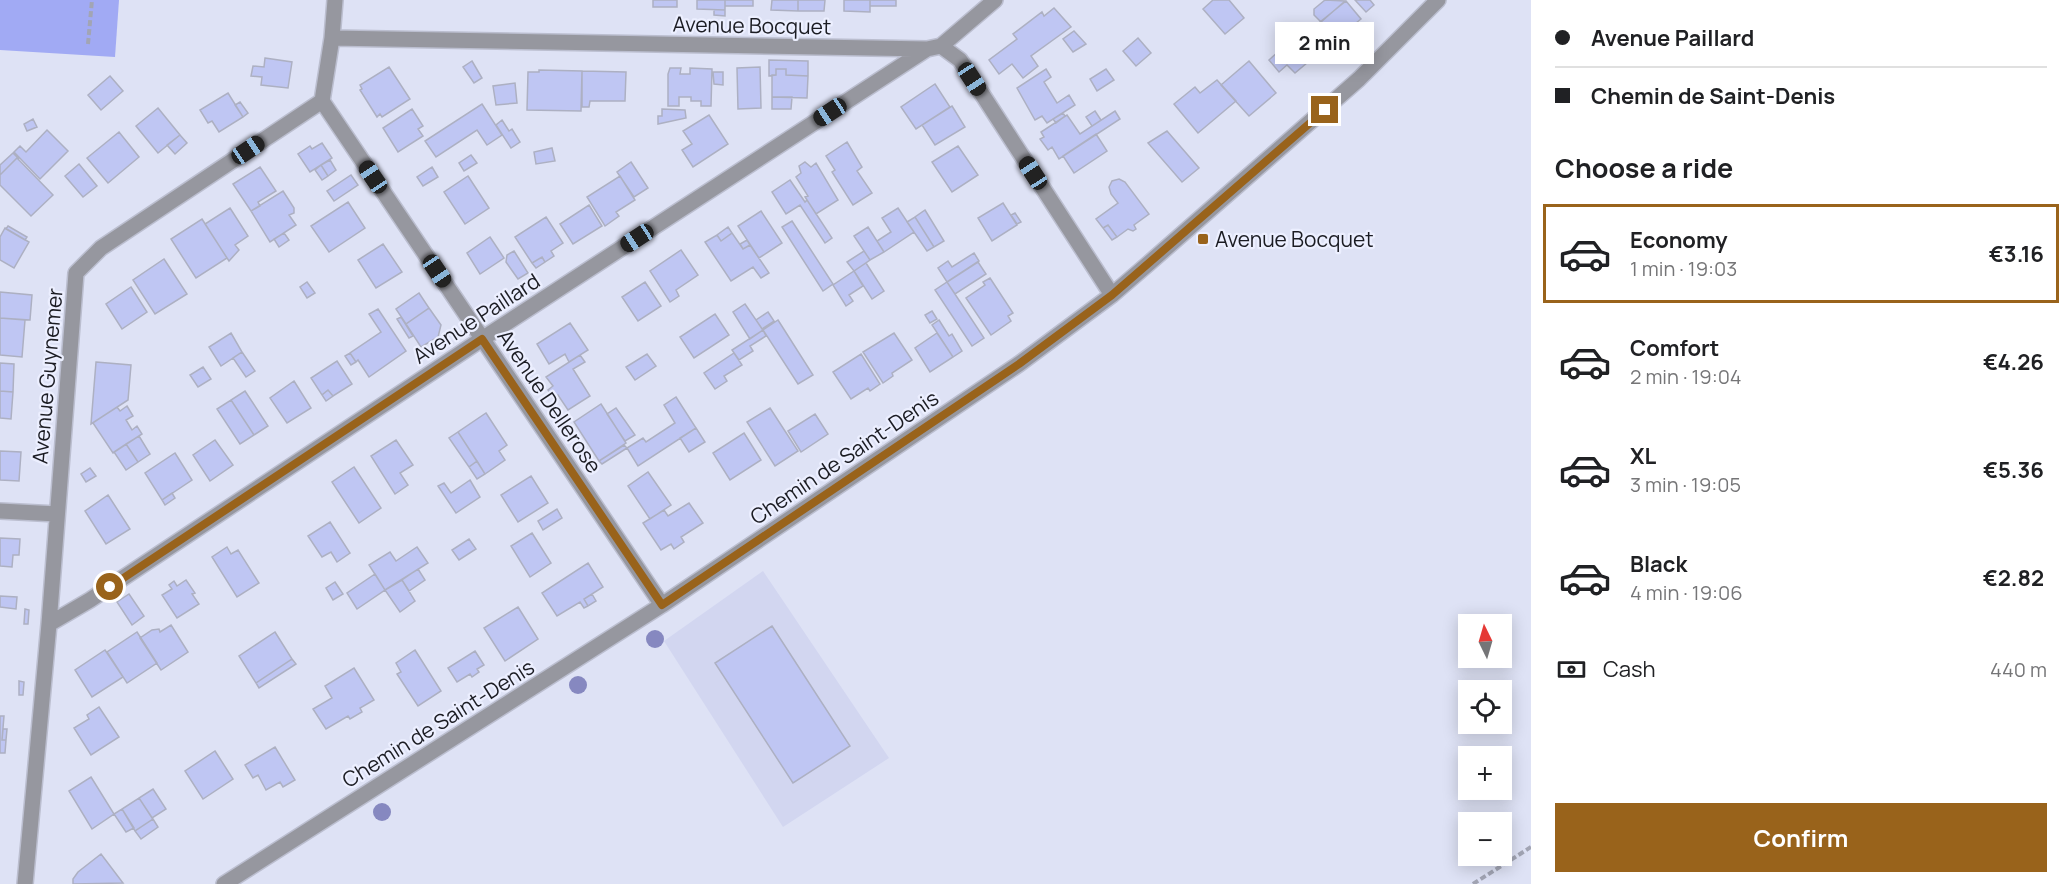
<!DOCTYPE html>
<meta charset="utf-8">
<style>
:root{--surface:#fff;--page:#f2f2f2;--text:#202124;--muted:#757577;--line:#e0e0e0;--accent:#99631b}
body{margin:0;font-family:Manrope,sans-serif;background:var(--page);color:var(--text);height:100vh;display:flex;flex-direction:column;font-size:22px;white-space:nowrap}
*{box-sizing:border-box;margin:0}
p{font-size:20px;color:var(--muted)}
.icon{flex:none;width:33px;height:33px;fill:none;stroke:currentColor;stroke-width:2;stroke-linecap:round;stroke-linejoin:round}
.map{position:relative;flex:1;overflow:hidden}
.drawer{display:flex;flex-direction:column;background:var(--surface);width:540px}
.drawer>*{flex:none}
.guide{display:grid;align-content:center;height:132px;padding:0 24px;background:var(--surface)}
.needle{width:39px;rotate:355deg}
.fabs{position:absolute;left:1458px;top:614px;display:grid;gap:12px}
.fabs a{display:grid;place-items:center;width:54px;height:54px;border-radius:0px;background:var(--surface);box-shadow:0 3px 15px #0003;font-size:30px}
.end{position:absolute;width:27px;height:27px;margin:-14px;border:8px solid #99631b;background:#fff;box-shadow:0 0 0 3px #fff}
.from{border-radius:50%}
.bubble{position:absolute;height:42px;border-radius:0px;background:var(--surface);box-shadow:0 3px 15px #0003;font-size:20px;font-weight:700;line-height:42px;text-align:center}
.car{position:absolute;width:18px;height:36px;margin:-18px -9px;border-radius:8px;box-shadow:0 0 4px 2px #0007;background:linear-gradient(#222 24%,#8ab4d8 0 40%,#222 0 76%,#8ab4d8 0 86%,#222 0)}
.guide b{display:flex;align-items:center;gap:21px;height:57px;font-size:22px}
.guide b+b{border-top:2px solid var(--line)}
.guide i{width:15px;height:15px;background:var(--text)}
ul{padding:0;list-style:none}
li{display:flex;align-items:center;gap:18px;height:99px;margin:0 12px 9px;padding:0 12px;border:3px solid transparent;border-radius:0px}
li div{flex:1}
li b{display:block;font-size:22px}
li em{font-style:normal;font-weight:700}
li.selected{border-color:var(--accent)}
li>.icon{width:54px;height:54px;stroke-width:1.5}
h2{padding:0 24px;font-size:27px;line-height:72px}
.pay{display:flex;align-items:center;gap:15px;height:66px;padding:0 24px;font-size:22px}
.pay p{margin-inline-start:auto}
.button{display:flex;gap:12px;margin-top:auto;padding:12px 24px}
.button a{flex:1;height:69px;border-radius:0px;background:var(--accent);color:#fff;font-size:24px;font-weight:700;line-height:69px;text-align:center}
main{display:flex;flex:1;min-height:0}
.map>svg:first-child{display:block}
</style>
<main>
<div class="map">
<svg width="1531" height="884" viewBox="0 0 1531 884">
<rect width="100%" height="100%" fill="#dee2f5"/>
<!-- built -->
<path fill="#d2d6f0" d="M763 571 889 758 783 827 664 641Z"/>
<!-- green -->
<path fill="#a1aaf4" d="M0 0H119L115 57 0 50Z"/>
<!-- building -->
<path fill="#bfc6f3" stroke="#adb0c2" stroke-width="1.5" d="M653 0H677V7H653Z
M697 0H725V10L697 9Z
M725 0H753V6H725Z
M772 0H798V11L771 10Z
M798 0H825L824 11H798Z
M844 0H870V12L844 11Z
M870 0H896V6H870Z
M1213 0H1229L1244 18 1225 34 1203 9Z
M1325 0 1345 1 1321 22 1314 15V9Z
M1355 0H1370L1374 5 1366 12Z
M1346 1 1361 19 1335 40 1320 22Z
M1054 8 1071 27 1031 56 1038 66 1023 78 1012 64 999 74 989 60 1017 39 1013 34 1042 12 1044 16Z
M714 10H725V16L714 15Z
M1314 26 1329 44 1320 52 1304 34Z
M1074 31 1086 44 1073 52 1063 39Z
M1302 31 1320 52 1295 73 1287 65 1279 72 1269 60Z
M1138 38 1151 53 1136 66 1123 51Z
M265 58 292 62 288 88 261 85 262 77 251 76 253 66 264 67Z
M769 60 808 61V76L786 75V69H776V75L769 76Z
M472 61 482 78 474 83 463 67Z
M1249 61 1276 93 1249 116 1221 85Z
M389 67 410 99 382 117 380 114 377 117 360 90 362 89 360 85Z
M760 67 761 108 738 109 737 68Z
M670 68H681L680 74H690V68L712 69 711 106H701V101H691V97H679V106H668V74Z
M776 69H786V75L808 76 807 98 772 97V75H776Z
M1046 69 1051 77 1044 82 1057 103 1069 95 1075 105 1047 123 1042 116 1035 120 1017 88Z
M1106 69 1114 80 1097 91 1090 79Z
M539 70 582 71 581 111 527 110 528 72H539Z
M582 71 626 72 625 101H590L589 107H582Z
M713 72H723V85L714 84Z
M110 76 123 91 101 110 88 95Z
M1217 80 1236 101 1198 133 1174 104 1195 87 1200 93Z
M515 83 517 103 496 105 493 86Z
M935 84 950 107 916 129 901 107Z
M228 93 243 117 219 132 212 121 208 123 200 110Z
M772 97H792L791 109H772Z
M240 102 248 113 243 117 235 105Z
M482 104 502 135 487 145 477 130 436 157 425 141Z
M952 106 965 127 935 145 922 125Z
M158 108 180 135 158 153 136 126Z
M412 109 423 126 418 129 423 136 398 152 383 128Z
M662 109 685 110 686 118 658 124V116H662Z
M1095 111 1101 120 1092 126 1086 117Z
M1115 111 1120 119 1059 159 1052 147 1048 150 1040 139 1044 137 1041 132 1067 115 1080 134Z
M1063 113 1065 116 1056 123 1053 119Z
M709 115 728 144 693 167 682 150 692 144 683 131Z
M33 119 37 127 27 131 24 124Z
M502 120 509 131 512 129 520 142 511 148 496 125Z
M47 130 68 151 40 179 14 152 20 146 26 152Z
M1167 131 1199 168 1182 182 1148 143Z
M119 132 139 157 108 183 87 158Z
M1096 134 1107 151 1074 173 1063 156Z
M180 135 187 143 175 154 167 145Z
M847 142 862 167 857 171 872 193 853 205 832 172 835 170 826 156Z
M322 143 332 158 310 172 298 154 310 146 312 149Z
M958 146 978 175 952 192 932 162Z
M552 148 555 161 536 164 534 152Z
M13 153 19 159 17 158 0 175V165Z
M471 155 477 163 464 171 459 163Z
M17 158 53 195 31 216 0 185V175Z
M330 160 336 170 328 176 321 165Z
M631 162 648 188 634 197 617 172Z
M805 162 811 167 816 163 838 200 816 214 805 197 808 196 796 177 801 173 799 166Z
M79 164 97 186 83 197 65 176Z
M321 165 328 176 322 180 315 170Z
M260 167 276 191 258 202 260 206 251 211 233 184Z
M432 167 438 177 423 186 417 177Z
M351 175 358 185 334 201 327 191Z
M468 176 489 208 465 224 444 192Z
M620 176 635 200 616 212 619 216 605 226 587 197Z
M1119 179 1125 182 1149 214 1134 225 1136 229 1133 231 1128 229 1117 237 1108 225 1103 228 1096 219 1118 203 1111 194 1109 187 1112 181Z
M790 180 805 202 807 200 832 238 825 243 800 205 786 214 772 192Z
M283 191 294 208V213L289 215 296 225 270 242 251 211Z
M348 202 365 228 329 252 311 226Z
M1003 203 1017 225 992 241 978 218Z
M589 205 602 226 573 244 560 224Z
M230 208 248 236 235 245 239 250 229 261 205 224Z
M898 208 914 232 884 252 877 241 891 232 882 218Z
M925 210 944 241 934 247 915 217Z
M761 211 782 243 759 258 738 226Z
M1015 213 1021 222 1017 224 1011 215Z
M546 217 563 243 551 251 554 256 545 262 542 257 532 263 515 237Z
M915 217 934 247 927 251 907 222Z
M202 219 227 258 196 278 171 239Z
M792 221 833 284 823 291 782 227Z
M1108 225 1117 237 1112 240 1103 228Z
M8 226 27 237 25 240 6 229Z
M728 227 732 233 721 241 717 235Z
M868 227 884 252 870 260 854 236Z
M5 228 29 242 14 268 0 260V237Z
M284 233 289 240 279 247 274 239Z
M732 233 743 249 750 245 769 273 761 278 753 267 731 281 705 242 717 235 721 241Z
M490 237 504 258 480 274 467 253Z
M747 240 750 245 743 249 740 244Z
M383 244 402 272 376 288 358 260Z
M681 250 698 275 676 290 679 296 670 302 650 271Z
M514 251 528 273 518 279 506 262 507 255Z
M864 251 870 260 854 271 847 262Z
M974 253 979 261 947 282 938 268 948 261 952 267Z
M542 257 545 262 536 268 532 263Z
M164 259 187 294 155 314 133 280Z
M978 262 986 274 955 294 947 282Z
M866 263 884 291 872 299 854 271Z
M854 271 863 286 849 295 853 301 846 306 833 285Z
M990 278 1013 313 1008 316 1011 321 991 335 966 298 985 285 983 282Z
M307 282 315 293 307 298 300 287Z
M645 282 661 306 638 321 622 297Z
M947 282 984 338 972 346 935 290Z
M131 287 147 312 122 329 106 304Z
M0 292 32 295 30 320 0 318Z
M419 293 429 308 406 324 396 309Z
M745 304 763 330 750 339 733 312Z
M429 308 441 325 438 337 421 347 406 324Z
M378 309 406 351 369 377 358 360 356 362 350 353 381 332 369 314Z
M932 311 937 319 930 323 925 315Z
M768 312 774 321 762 329 756 320Z
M715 314 729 335 694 358 680 337Z
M401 317 413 336 409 338 397 319Z
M0 318 25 320 22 357 0 355Z
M778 320 813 375 798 384 763 330Z
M939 320 949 336 952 334 962 351 953 357 932 325Z
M570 323 588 350 569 362 565 354 549 364 537 344Z
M763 330 766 336 750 346 753 351 739 360 732 350Z
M231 333 242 352 221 366 209 347Z
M894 333 912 360 892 373 893 376 883 383 863 352Z
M937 333 953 357 930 372 915 348Z
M242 352 255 371 246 377 233 358Z
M350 353 356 362 351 365 345 356Z
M734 353 742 365 724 376 727 381 715 389 704 373Z
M647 354 656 366 635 380 626 367Z
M861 354 880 384 870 391 868 388 851 399 833 372Z
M580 355 585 362 573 369 590 396 568 410 558 395 553 398 548 390 553 386 546 377Z
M337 361 352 384 333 396 328 390 322 395 311 378Z
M96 362 131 365 128 400 91 424Z
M0 363 14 364 13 392 0 391Z
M203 367 211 379 198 387 190 375Z
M294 381 311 408 287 423 270 398Z
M328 390 333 396 326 401 322 395Z
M0 391 13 392 11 419 0 418Z
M245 391 268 426 254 435 231 400Z
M676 397 696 428 638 466 627 448 643 438 646 442 675 423 664 405Z
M231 400 254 435 240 444 217 409Z
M601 404 626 443 599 461 574 422Z
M127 406 133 416 126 420 132 430 137 426 142 434 113 453 93 423 117 407 120 411Z
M616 408 635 435 625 441 607 414Z
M770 408 798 451 775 466 747 422Z
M486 413 507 445 499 451 505 460 485 474 458 432Z
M815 414 828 434 801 452 788 431Z
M696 428 705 442 689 452 680 438Z
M458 432 477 461 469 467 449 438Z
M744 433 761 460 730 480 713 453Z
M139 436 150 454 138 462 126 444Z
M215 440 233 465 210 481 193 455Z
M396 440 413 465 400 473 408 485 395 494 371 456Z
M126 444 138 462 126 470 114 452Z
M624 445 627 448 602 464 599 461Z
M0 451 21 452 19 481 0 480Z
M175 453 192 480 162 500 145 473Z
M477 461 485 474 477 479 469 467Z
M354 467 381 508 359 523 332 482Z
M90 468 96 476 86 482 81 474Z
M648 472 671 505 650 519 628 486Z
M531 476 548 503 518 522 501 495Z
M470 480 480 497 456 513 438 486 444 483 451 493Z
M172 493 175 498 165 505 162 500Z
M108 495 130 529 106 544 85 511Z
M689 503 703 523 681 537 684 542 674 549 671 544 661 550 643 523 664 510 668 516Z
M557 509 562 518 543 530 538 521Z
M330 522 350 553 337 562 331 552 322 557 308 536Z
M532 533 551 563 530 577 511 546Z
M0 538 20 539 19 555H13L12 567 0 566Z
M469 539 476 549 459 560 452 550Z
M227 547 231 554 238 550 259 583 237 597 212 557Z
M417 547 428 563 385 590 369 565 390 552 396 561Z
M588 563 603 587 584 599 588 606 584 608 580 602 557 616 542 593Z
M418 569 425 580 409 591 402 580Z
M375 574 385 590 357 609 347 593Z
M186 580 195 593 192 594 199 604 177 618 162 595 172 589 169 585 174 581 177 586Z
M402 580 415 601 400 612 385 590Z
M335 582 343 594 333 600 326 588Z
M129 594 144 616 132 625 117 602Z
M592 594 596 601 588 606 584 599Z
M0 596 17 597 16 609 0 607Z
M518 607 538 639 505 661 484 628Z
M25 609 29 610 28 624H24Z
M171 625 188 652 161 670 140 638 152 630 159 629 160 632Z
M772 626 850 746 793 783 715 663Z
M137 632 157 663 127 683 107 652Z
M275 632 292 659 256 683 239 656Z
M105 650 123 677 92 697 75 670Z
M415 650 441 691 418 706 397 674 401 672 396 663Z
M475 651 484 665 477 669 479 672 472 677 470 674 457 682 448 668Z
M292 659 296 664 259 688 256 683Z
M354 668 374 700 360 708 362 712 350 719 348 716 326 729 313 709 332 698 325 686Z
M19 681 24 682 23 695H19Z
M99 707 119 737 91 755 74 728 89 719 87 715Z
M0 716H4L2 740H6L5 753H0Z
M3 729H7L6 740H2Z
M275 747 295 780 283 787 280 782 266 790 258 775 253 778 245 765Z
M215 751 233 779 203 799 185 771Z
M91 777 114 814 92 829 69 791Z
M153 789 166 809 152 818 139 798Z
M139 798 153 819 135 831 122 809Z
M122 809 134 828 126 832 114 814Z
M153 819 158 827 141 839 135 831Z
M101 854 123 883 73 884V879L78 872Z"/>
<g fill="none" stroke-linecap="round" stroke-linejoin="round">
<defs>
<path id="street" d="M332 38 927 49 941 46 960 60 1112 295
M941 46 995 0
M322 101 662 605
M0 511 57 514
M49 624 90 600 482 339 927 49
M25 884 49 624 76 273 101 248 322 101 332 38 335 0
M224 884 662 605 1019 364 1112 295 1148 264 1359 79 1438 0"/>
</defs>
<!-- street casing -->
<use href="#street" stroke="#bbbecf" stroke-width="18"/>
<!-- path -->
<path stroke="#a2a5b4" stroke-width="4" stroke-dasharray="6 3" stroke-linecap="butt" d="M88 44 92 0
M1473 884 1531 847"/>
<!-- street -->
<use href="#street" stroke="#96979f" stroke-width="15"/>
</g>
<!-- trees -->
<g fill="#8688c0">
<circle cx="655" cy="639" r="9"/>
<circle cx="578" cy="685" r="9"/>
<circle cx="382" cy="812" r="9"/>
</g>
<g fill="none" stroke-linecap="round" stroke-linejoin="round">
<!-- route -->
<path stroke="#99631b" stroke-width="8" d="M110 587 482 339 662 605 1019 364 1112 295 1325 110"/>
</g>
<!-- markers -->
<rect fill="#99631b" stroke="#ecefff" stroke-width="2" x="1197" y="233" width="12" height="12" rx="3"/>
<g text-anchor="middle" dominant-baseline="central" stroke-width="4.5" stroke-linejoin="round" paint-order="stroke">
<!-- street labels -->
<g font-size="21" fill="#1b1c23" stroke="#ecefff">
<text transform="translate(752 25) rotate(1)">Avenue Bocquet</text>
<text transform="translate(476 318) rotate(-33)">Avenue Paillard</text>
<text transform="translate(47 376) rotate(-85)">Avenue Guynemer</text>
<text transform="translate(550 401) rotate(56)">Avenue Dellerose</text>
<text transform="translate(844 457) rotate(-34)">Chemin de Saint-Denis</text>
<text transform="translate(438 723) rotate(-32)">Chemin de Saint-Denis</text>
</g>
<!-- poi labels -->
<g font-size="21" fill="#1b1c23" stroke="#ecefff" text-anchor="start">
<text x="1215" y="239">Avenue Bocquet</text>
</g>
</g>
</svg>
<div class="fabs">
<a><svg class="needle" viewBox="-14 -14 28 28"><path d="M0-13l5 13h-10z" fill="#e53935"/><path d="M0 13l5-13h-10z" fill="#757577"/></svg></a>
<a><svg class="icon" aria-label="locate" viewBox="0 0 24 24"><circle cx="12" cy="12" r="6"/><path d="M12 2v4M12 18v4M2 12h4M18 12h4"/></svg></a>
<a>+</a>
<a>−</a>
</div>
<i class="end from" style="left:110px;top:587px"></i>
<i class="end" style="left:1325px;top:110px"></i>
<div class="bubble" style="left:1275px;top:22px;width:99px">2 min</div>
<i class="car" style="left:972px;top:79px;rotate:147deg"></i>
<i class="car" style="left:830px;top:112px;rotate:237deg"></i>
<i class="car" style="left:248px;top:150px;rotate:56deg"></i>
<i class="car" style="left:1033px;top:173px;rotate:327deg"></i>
<i class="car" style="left:373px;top:177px;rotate:326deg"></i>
<i class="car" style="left:637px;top:238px;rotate:237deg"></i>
<i class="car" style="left:437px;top:271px;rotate:146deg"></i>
</div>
<section class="drawer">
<div class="guide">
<b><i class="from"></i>Avenue Paillard</b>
<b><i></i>Chemin de Saint-Denis</b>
</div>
<h2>Choose a ride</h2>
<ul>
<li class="selected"><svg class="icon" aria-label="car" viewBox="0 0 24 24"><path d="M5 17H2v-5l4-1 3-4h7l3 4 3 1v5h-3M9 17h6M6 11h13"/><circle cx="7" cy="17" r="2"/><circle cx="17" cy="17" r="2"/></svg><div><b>Economy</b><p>1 min · 19:03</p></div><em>€3.16</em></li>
<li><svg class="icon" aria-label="car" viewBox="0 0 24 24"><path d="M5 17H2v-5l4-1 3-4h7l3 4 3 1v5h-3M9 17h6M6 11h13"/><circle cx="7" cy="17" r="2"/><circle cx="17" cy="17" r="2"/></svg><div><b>Comfort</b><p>2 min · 19:04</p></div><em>€4.26</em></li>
<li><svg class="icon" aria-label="car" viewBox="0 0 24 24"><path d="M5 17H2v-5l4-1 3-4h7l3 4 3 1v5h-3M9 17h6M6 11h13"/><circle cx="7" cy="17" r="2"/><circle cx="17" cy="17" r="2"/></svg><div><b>XL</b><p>3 min · 19:05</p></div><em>€5.36</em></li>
<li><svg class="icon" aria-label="car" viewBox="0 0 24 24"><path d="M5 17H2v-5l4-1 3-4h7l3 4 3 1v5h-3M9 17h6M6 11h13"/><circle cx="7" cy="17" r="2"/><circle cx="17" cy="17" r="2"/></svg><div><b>Black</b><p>4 min · 19:06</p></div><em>€2.82</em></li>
</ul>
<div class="pay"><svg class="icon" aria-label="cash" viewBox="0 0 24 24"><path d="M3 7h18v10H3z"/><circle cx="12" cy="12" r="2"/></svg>Cash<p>440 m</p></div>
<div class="button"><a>Confirm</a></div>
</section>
</main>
